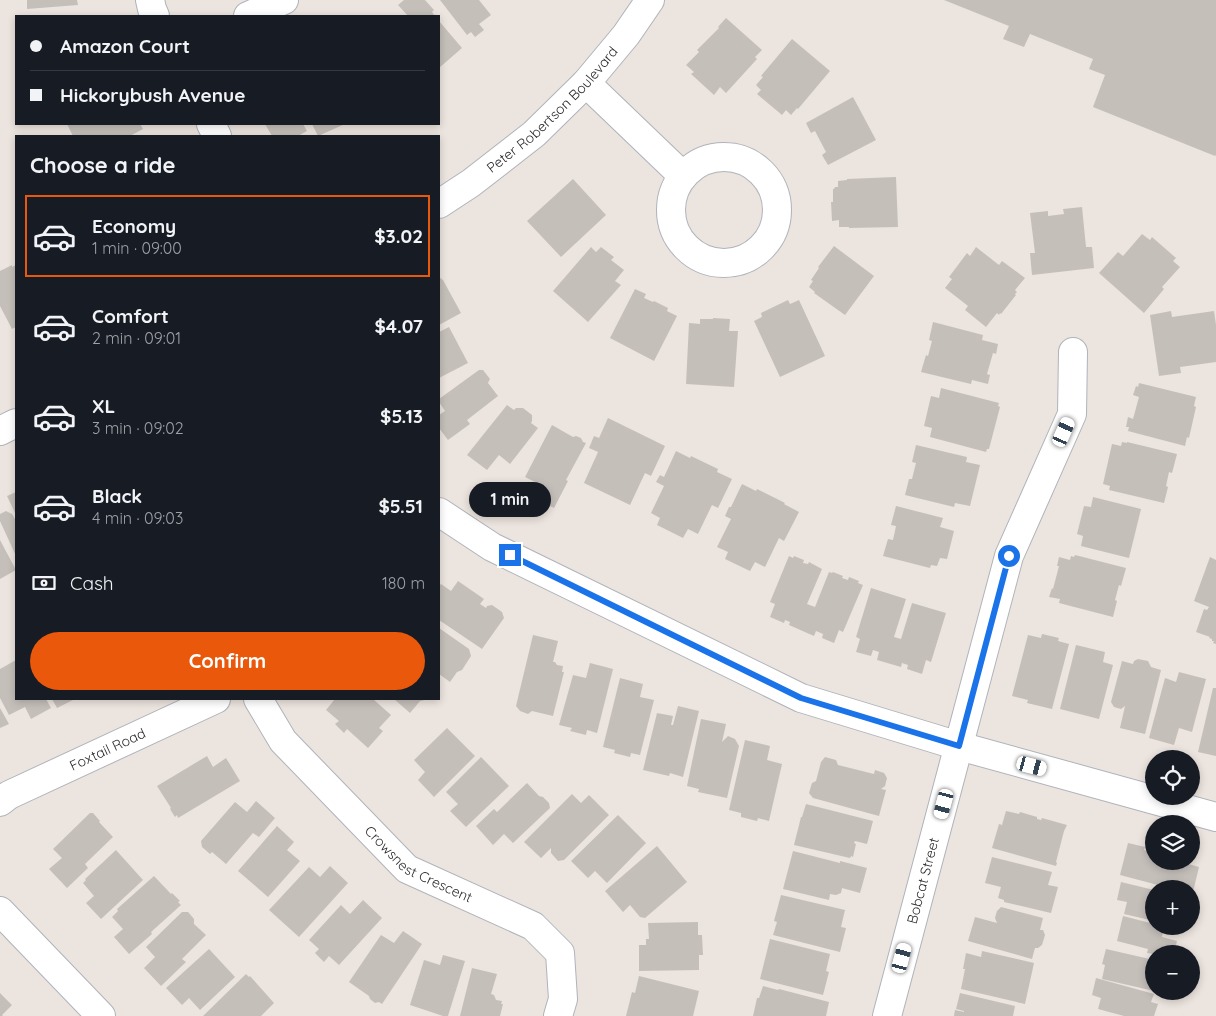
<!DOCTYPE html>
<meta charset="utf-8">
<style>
:root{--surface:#171b24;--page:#20242c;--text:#f1f3f6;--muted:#9ea1a6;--line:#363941;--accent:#ea580c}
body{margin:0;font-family:Quicksand,sans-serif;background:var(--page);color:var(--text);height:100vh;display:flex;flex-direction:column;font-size:19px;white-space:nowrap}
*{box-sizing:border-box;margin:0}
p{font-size:16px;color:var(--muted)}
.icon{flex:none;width:28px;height:28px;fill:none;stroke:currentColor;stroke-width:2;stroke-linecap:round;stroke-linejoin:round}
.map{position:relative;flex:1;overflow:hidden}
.drawer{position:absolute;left:15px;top:135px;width:425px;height:565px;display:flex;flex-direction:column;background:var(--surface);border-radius:0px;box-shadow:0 2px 8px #0003}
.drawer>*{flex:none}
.hud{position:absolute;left:15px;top:15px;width:425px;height:110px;border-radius:0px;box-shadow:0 2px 8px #0003;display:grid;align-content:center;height:110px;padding:0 15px;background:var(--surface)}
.tools{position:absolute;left:1145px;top:750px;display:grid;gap:10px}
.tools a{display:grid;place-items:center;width:55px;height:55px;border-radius:50%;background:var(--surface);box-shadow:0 2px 8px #0003;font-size:25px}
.end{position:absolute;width:22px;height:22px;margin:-11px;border:6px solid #1a73e8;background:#fff;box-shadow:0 0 0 2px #fff}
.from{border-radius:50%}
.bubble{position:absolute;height:35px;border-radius:18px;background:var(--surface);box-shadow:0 2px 8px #0003;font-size:16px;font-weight:800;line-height:35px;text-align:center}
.car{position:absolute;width:15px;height:30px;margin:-15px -8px;border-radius:6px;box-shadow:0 0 4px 1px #0007;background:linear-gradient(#fff 24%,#345 0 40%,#fff 0 76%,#345 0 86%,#fff 0)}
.hud b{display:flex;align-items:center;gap:18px;height:48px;font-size:19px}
.hud b+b{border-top:1px solid var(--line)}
.hud i{width:12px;height:12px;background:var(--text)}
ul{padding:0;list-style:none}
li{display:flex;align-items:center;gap:15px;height:82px;margin:0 10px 8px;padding:0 5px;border:2px solid transparent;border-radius:0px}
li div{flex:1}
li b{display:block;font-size:19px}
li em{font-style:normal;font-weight:800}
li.selected{border-color:var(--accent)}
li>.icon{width:45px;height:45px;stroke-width:1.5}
h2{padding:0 15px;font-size:22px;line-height:60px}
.pay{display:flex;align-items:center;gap:12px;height:55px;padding:0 15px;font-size:19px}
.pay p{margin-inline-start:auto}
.action{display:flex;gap:10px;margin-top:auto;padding:10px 15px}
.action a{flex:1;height:58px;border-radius:30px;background:var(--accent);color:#fff;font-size:20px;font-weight:800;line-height:58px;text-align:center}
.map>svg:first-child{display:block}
</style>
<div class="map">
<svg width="1216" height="1016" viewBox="0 0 1216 1016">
<rect width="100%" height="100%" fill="#ece4de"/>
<!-- building -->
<path fill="#c5bfba" d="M27 0H77L78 5 27 9Z
M404 0H425L434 10 432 12 435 16H408L398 5Z
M440 0H479L491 15 479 24 484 30 475 37 471 32 467 35Z
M944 0H1216V155L1215 156 1093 107 1105 75 1089 69 1093 59 1030 34 1024 47 1003 39 1009 26Z
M726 18 762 50 755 57 757 59 726 93 720 87 714 95 691 74 694 72 686 65 699 52 697 50 719 28 718 27Z
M439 21 462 48 439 68Z
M792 39 830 71 798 109 797 108 791 115 786 110 782 115 757 94 761 90 756 85 763 77 761 76Z
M853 97 876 140 828 165 822 155 826 152 815 131 811 133 806 123Z
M67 124H140L143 129 130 136H73Z
M265 124H303L307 131 298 136H272Z
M312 124H345L318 136Z
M896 177 898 227 849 228V227H839V220L832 221 831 202H833V189H834L835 187H838V181L847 180V179Z
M573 179 606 215 561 257 527 221Z
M1082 207 1086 247H1092L1094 268 1032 275 1030 253H1035L1030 213 1048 211V216L1064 214 1063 209Z
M1142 234 1150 240 1152 237 1176 258 1173 261 1180 267 1162 287 1164 289 1144 313 1099 273 1118 252 1123 256Z
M834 246 874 276 845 315 814 293 815 292 809 287 813 281 811 280 819 268 818 267Z
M591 247 596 252 601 247 614 257 611 260 624 270 615 281 621 285 588 322 553 291Z
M976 247 999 265 1002 261 1025 278 1015 290 1017 292 1015 294 1016 295 1001 314 1000 313 999 315 997 313 986 327 965 310 968 306 945 288 952 279 949 277 967 253 970 256Z
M12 265V267L16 265V327L12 329 0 306V271Z
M439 277 443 280 461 313 439 325Z
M635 289 646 294 644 298 653 302 654 301 668 308 667 311 677 316 654 361 610 338Z
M788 300 790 304 799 300 825 356 780 377 754 321 762 317 761 313Z
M1171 311 1172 317 1214 311 1216 325V362L1180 367 1181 373 1159 376 1150 315Z
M713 318 730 319 729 331H738L734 387 686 384 689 323 700 324V319H713Z
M933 322 983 335 982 340 998 344 996 354 993 353 987 374 990 375 988 384 972 380 971 384 921 372 926 355 928 356 932 341 929 340Z
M449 327 468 363 439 378V332Z
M479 370H483L490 379 488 383 498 396 467 420 470 424 448 440 439 428V415L445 411 439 402V399Z
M1139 383 1196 397 1194 406 1196 407 1189 438 1187 437 1185 446 1128 431 1129 427H1126L1128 417 1133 419 1139 397 1133 395 1136 386 1138 387Z
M941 388 999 403 998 406 1000 407 989 449H987L986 452 930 437 932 428 924 426 931 396 939 398Z
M507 405 514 410 516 408H523L532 415V421L531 423 538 428 510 464 499 455 487 470 467 455Z
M608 418 665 446 651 476 645 473 630 505 584 483 598 452 589 448 594 436 599 438Z
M552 425 573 437 576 436 581 438 583 442 586 443 566 480 568 481 554 508 532 497 539 484 525 477Z
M1122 442 1127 443V442L1177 454 1172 473 1169 472 1166 486 1168 487 1164 503 1109 490 1110 486 1103 484 1112 444 1121 446Z
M916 445 967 457 966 462 980 465 970 506 955 503 954 507 905 495 909 479H912L916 463 912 462Z
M676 451 690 458 691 456 718 469 717 472 732 479 718 508 712 505 698 534 688 529 683 538 657 525 660 518 651 513 664 486 656 482 660 475 664 477Z
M742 484 756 491 757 489 785 503 784 504 799 512 784 541 779 538 765 567 755 562 750 571 725 559 728 552 717 547 731 519 725 516 729 507H731Z
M16 492V515L7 496Z
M1093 497 1141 509 1129 558 1081 546 1083 536 1077 534 1084 506 1091 507Z
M896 506 943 518 940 527 954 531 947 559 940 558 937 566 931 565 930 568 883 556 888 539 893 540 896 526 891 525Z
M6 511 12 514 15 519 16 518V556L0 521V514Z
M0 540 16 570 0 579Z
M1075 555 1126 568 1121 586 1119 585 1115 600 1117 601 1113 617 1059 603 1060 599 1049 597 1052 588 1053 589 1059 566H1057L1059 557 1070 560 1071 556 1074 557Z
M789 556 793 558 794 556 804 560 803 563 808 564 809 562 822 569 807 604 815 607 829 572 832 573 833 572 843 576 842 578 848 580 849 577 859 581 858 583 863 585 843 632 839 630 834 643 822 638 823 634 816 631 814 636 789 625 790 622 785 620 784 623 770 617 775 604 770 602Z
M1210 557 1216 560V644L1213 643 1214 641H1212V639L1209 638 1210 637 1196 632 1204 609 1207 610 1209 607 1194 601Z
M458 581 484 599 480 604 486 608 487 606 492 605 502 612 504 618 482 649 439 620V586L441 584 451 591Z
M871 588 906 599 894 637 901 639 912 603 946 613 931 662 926 660 922 674 907 669 908 665 902 663 901 667 877 660 879 652 873 650 871 656 856 652 860 639 856 637Z
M439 628 469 649 471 656 462 670 457 672 450 682 439 674Z
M1042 634 1059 638 1058 641 1069 644 1052 709 1027 703 1028 700 1012 696 1028 635 1041 638Z
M533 635 558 641 553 662H555L557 665 563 666 562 672H564L553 716 532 711 528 714 520 711 516 706Z
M1076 645 1105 652 1103 662 1113 665 1099 719 1060 709Z
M1138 659 1148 661 1151 667 1161 670 1145 734 1120 728 1125 706 1121 709 1114 707 1111 702 1122 661 1133 664 1134 661Z
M16 660V699H46L51 708 31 719 25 707 9 715 0 698V669Z
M590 663 613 669 597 733 587 730 586 735 570 731 572 728 559 725 573 675 586 678Z
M1179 672 1206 679 1192 732 1179 728 1174 745 1149 738 1165 678 1176 682Z
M620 678 643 684 640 697 654 700 640 755 631 753 630 757 614 753 615 750 603 747Z
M1213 688H1216V756L1198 752Z
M52 699H75L57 708Z
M335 699H373L391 715 379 728 383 731 368 748 347 729 344 733 335 724 339 721 326 710Z
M394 699H425V700L420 701 410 713Z
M678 706 699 711 683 777 670 773 669 776 643 770 657 713 673 716 671 725H673Z
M0 708 9 724 0 728Z
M701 719 726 724 722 742 728 736 735 739 739 746 727 798 698 792 699 789 687 786Z
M447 728 475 756 434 797 418 780 425 772 414 760Z
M745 740 770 746 767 760 782 764 769 821 758 818 757 821 741 817V813L729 810Z
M207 756 213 767 226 758 240 781 178 818 177 815 175 817 170 809 171 808 157 786Z
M481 757 509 786 466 827 450 811 458 804 446 792Z
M825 757 836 760 838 765 874 774 875 770 884 773 887 778 885 786 881 789 886 790 879 816 813 798 809 793 812 783 816 781 821 762Z
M527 783 539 796 543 797 549 803 550 808 513 843 504 834 493 845 476 826 494 809 497 812Z
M572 794 581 803 589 795 609 815 564 860 558 861 551 853V848L541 858 524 842Z
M256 801 275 818 259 837 253 833 226 864 212 852 210 854 202 847 201 841 235 802 247 812Z
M806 804 873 821 867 844 855 841 854 843 856 844 853 857 851 856 850 858 794 845 801 817H802Z
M1006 811 1019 814 1020 812 1037 817V819L1041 820 1042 818 1067 825 1064 831 1056 862 1057 863 1056 866 992 848 999 824 1002 825Z
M90 813H93L100 821 99 822 113 837 85 864 88 868 67 888 49 869 62 858 53 849Z
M618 815 646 843 607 883 595 871 588 878 571 861Z
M277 826 294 842 287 850 300 861 268 897 238 871Z
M1128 843 1145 847 1144 850 1154 852V861H1178L1199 867 1192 896 1191 889H1173L1120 875Z
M657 846 687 882 645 918 640 917 630 905 623 912 605 891Z
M116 850 143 880 101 919 86 903 94 896 83 883 86 880 85 879Z
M793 851 840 863V861L867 868 860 893 842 888 841 893 836 895 830 894 829 900 783 889Z
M992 857 1052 872 1048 885 1058 887 1051 913 1004 902V900L998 898 1001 887 985 883Z
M330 866 348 883 299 937 269 910 309 867 320 877Z
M154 876 171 894 172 893 180 901 178 902 181 905 151 932 152 934 129 954 114 937 123 929 112 917 118 911 117 909Z
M1121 882 1154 890V921L1124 914 1127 902 1117 900Z
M781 895 845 910 841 927 846 928 840 952 773 935 777 922 774 921Z
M363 900 382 918 339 965 329 956 324 962 315 953 319 949 309 940 341 905 350 914Z
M1001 907 1043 918 1040 930H1043L1045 935 1042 945 1038 948H1035L1032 959 968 941 975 917 997 923 995 918 997 911Z
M182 912H188L194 919V924L206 935 182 959 186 962 161 986 144 968 155 957 146 947Z
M1123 916 1154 924V926H1164L1162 937 1177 941 1174 954H1154L1147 953 1148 949 1117 941Z
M698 922V935H702L703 955H699V970L639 971V945H646V939H649L648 923Z
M403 931 422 944 382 1004 379 1002 375 1003 370 999 369 996 349 982 381 935 394 943Z
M770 939 830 954 826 971 829 972 823 995 760 979Z
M209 949 235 977 200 1010 189 998 182 1005 166 988Z
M1106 949 1154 960V991L1102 979 1105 965 1102 964Z
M982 951 1034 963 1025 1004 961 989 965 969H963L966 953 981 957Z
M443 955 465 961 448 1016H443L410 1005 424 960 440 965Z
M472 968 497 974 491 994 494 995 496 1000 502 1001 501 1004H503L500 1016H460Z
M246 974 249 977 250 976 274 1003 261 1016H203Z
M639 976 699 991 693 1016H626L632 992 635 993Z
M1096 978 1154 994 1151 1002 1158 1004 1154 1016H1124L1098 1009 1101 998 1092 995Z
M763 986 778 990 779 989 829 1002 826 1016H753L757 998H759Z
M0 993 12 1005 2 1015 3 1016H0Z
M960 993 1015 1006 1013 1016H954L955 1010 964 1012V1011L956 1009Z"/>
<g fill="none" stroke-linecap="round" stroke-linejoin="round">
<defs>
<g id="minor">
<path d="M150 0 152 9 155 16"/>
<path d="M248 16 284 0"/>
<path d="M586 83 683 176"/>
<path d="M211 124 217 136"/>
<circle cx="724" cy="210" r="53"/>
<path id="s1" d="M439 204 471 183 534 134 586 83 626 35 650 0"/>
<path d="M0 431 16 423"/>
<path d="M439 512 492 547 801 698 959 746 1216 817"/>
<path id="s2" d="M258 699 283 741 407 869 533 926 560 953 563 999 558 1016"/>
<path id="s3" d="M0 802 9 795 216 699"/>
<path d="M0 911 101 1016"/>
<path id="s4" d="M887 1016 1009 556 1072 414 1073 352"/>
</g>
</defs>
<!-- minor casing -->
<use href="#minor" stroke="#afb3bb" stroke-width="30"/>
<!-- minor -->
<use href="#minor" stroke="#fff" stroke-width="28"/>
</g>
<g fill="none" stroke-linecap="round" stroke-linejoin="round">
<!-- route -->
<path stroke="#1a73e8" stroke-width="6" d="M510 555 801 698 959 746 1009 556"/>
</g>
<g text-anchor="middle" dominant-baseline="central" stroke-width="4.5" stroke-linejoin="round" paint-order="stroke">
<!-- street labels -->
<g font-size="14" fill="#2b2b2b" stroke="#fff">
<text stroke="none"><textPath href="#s1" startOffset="148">Peter Robertson Boulevard</textPath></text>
<text stroke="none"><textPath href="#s3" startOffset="120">Foxtail Road</textPath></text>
<text stroke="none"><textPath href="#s2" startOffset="234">Crowsnest Crescent</textPath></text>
<text stroke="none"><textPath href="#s4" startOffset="140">Bobcat Street</textPath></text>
</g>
</g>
</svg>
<div class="tools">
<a><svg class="icon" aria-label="locate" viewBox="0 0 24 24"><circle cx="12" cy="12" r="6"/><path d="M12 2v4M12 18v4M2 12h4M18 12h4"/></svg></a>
<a><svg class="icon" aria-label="layers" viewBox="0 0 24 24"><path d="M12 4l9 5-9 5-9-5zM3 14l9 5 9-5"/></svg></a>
<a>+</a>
<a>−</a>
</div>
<i class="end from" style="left:1009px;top:556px"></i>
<i class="end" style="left:510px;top:555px"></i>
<div class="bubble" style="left:469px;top:482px;width:82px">1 min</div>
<i class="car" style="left:1064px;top:432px;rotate:24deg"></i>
<i class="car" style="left:1032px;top:766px;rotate:105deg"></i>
<i class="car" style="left:944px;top:804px;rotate:195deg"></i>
<i class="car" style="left:902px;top:958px;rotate:15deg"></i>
<div class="hud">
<b><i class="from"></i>Amazon Court</b>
<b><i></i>Hickorybush Avenue</b>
</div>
<section class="drawer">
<h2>Choose a ride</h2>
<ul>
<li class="selected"><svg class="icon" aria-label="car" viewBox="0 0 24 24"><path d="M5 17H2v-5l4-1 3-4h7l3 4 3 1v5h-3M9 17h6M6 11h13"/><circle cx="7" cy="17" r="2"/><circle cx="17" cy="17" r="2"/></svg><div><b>Economy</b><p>1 min · 09:00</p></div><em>$3.02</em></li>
<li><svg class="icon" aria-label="car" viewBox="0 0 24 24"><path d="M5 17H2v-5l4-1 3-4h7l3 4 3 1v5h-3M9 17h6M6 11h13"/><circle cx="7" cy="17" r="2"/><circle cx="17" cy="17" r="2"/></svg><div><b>Comfort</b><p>2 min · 09:01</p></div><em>$4.07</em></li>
<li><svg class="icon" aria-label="car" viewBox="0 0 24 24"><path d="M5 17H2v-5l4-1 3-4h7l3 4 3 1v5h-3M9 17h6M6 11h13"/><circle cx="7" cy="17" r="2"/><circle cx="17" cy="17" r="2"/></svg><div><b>XL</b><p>3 min · 09:02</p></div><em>$5.13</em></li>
<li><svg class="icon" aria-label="car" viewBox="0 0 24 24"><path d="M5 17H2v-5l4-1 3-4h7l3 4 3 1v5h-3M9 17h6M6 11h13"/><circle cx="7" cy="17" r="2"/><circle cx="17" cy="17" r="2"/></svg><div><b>Black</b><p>4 min · 09:03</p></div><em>$5.51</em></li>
</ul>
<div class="pay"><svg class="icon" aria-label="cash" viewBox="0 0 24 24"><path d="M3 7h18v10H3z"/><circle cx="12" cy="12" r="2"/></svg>Cash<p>180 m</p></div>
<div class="action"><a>Confirm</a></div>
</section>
</div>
